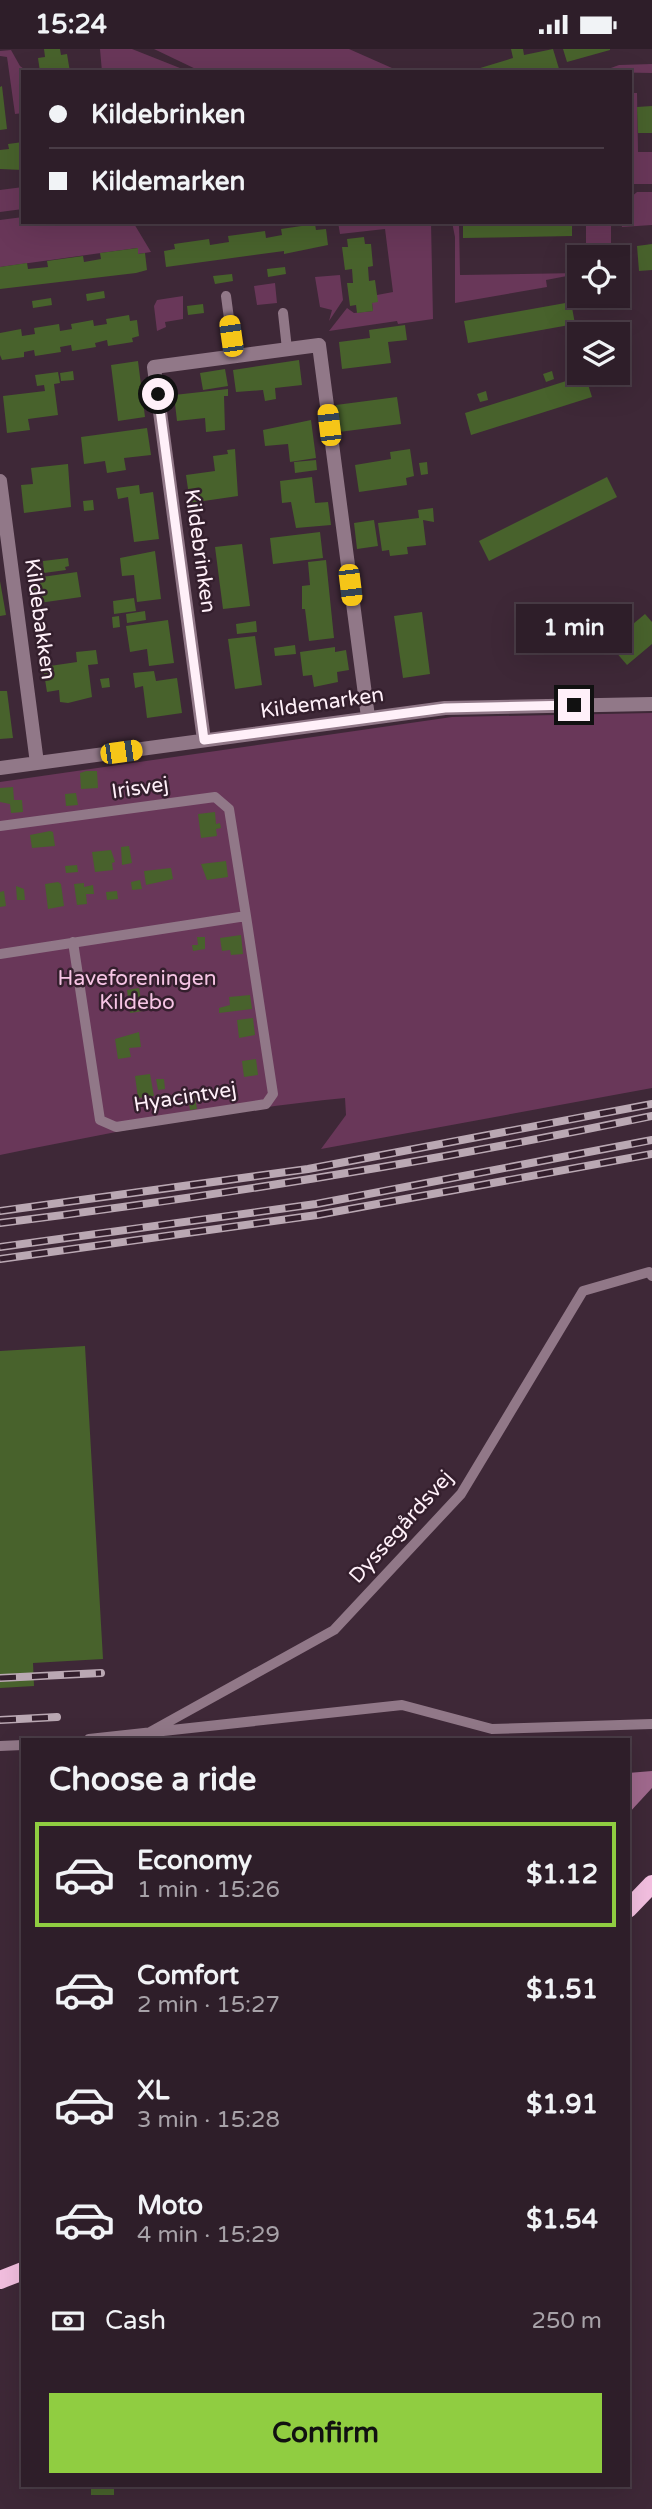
<!DOCTYPE html>
<meta charset="utf-8">
<style>
:root{--surface:#2e1e29;--page:#362731;--text:#f1f3f6;--muted:#a7a2a8;--line:#493c46;--accent:#90cd41}
body{margin:0;font-family:"Varela Round",sans-serif;background:var(--page);color:var(--text);height:100vh;display:flex;flex-direction:column;font-size:26px;white-space:nowrap}
*{box-sizing:border-box;margin:0}
p{font-size:23px;color:var(--muted)}
.icon{flex:none;width:38px;height:38px;fill:none;stroke:currentColor;stroke-width:2;stroke-linecap:round;stroke-linejoin:round}
.map{position:relative;flex:1;overflow:hidden}
.drawer{position:absolute;left:21px;top:1689px;width:609px;height:749px;display:flex;flex-direction:column;background:var(--surface);border-radius:0px;box-shadow:0 7px 28px #0002,0 0 0 2px var(--line)}
.drawer>*{flex:none}
.guide{position:absolute;left:21px;top:21px;width:611px;height:154px;border-radius:0px;box-shadow:0 7px 28px #0002,0 0 0 2px var(--line);display:grid;align-content:center;height:154px;padding:0 28px;background:var(--surface)}
.buttons{position:absolute;left:567px;top:196px;display:grid;gap:14px}
.buttons a{display:grid;place-items:center;width:63px;height:63px;border-radius:0px;background:var(--surface);box-shadow:0 7px 28px #0002,0 0 0 2px var(--line);font-size:35px}
.end{position:absolute;width:32px;height:32px;margin:-16px;border:9px solid #fff0f9;background:#111;box-shadow:0 0 0 4px #111}
.from{border-radius:50%}
.bubble{position:absolute;height:49px;border-radius:0px;background:var(--surface);box-shadow:0 7px 28px #0002,0 0 0 2px var(--line);font-size:23px;font-weight:700;line-height:49px;text-align:center}
.car{position:absolute;width:21px;height:42px;margin:-21px -10px;border-radius:9px;box-shadow:0 0 5px 2px #0007;background:linear-gradient(#f5c518 24%,#345 0 40%,#f5c518 0 76%,#345 0 86%,#f5c518 0)}
.guide b{display:flex;align-items:center;gap:24px;height:66px;font-size:26px}
.guide b+b{border-top:2px solid var(--line)}
.guide i{width:18px;height:18px;background:var(--text)}
ul{padding:0;list-style:none}
li{display:flex;align-items:center;gap:21px;height:105px;margin:0 14px 10px;padding:0 14px;border:4px solid transparent;border-radius:0px}
li div{flex:1}
li b{display:block;font-size:26px}
li em{font-style:normal;font-weight:700}
li.on{border-color:var(--accent)}
li>.icon{width:63px;height:63px;stroke-width:1.5}
h2{padding:0 28px;font-size:32px;line-height:84px}
.pay{display:flex;align-items:center;gap:18px;height:77px;padding:0 28px;font-size:26px}
.pay p{margin-inline-start:auto}
.button{display:flex;gap:14px;margin-top:auto;padding:14px 28px}
.button a{flex:1;height:80px;border-radius:0px;background:var(--accent);color:#111;font-size:28px;font-weight:700;line-height:80px;text-align:center}
.status{display:flex;justify-content:space-between;align-items:center;height:49px;padding:0 35px;background:var(--surface);direction:ltr}
.status svg{height:19px;fill:currentColor}
.map>svg:first-child{display:block}
</style>
<div class="status"><b>15:24</b><svg viewBox="0 0 49 12"><path d="M0 12V9h3v3zM5 12V6h3v6zM10 12V3h3v9zM15 12V0h3v12zM26 1h20v11H26zM47 4h2v5h-2z"/></svg></div>
<div class="map">
<svg width="652" height="2460" viewBox="0 0 652 2460">
<rect width="100%" height="100%" fill="#3e2837"/>
<!-- green -->
<path fill="#693759" d="M100 0H132L190 23H102Z
M154 0H349L401 23H202Z
M11 1 20 17 28 23H23V64L15 65 7 8 0 7V2Z
M652 15V24L600 23 619 16Z
M630 44H637L638 103H652V135H630Z
M23 138V160L0 163V141Z
M637 143H652V176L622 178 621 173H630V149Z
M23 168V173H133L151 203 138 205 137 199 0 218V171Z
M338 173H431L433 270 398 275 397 272 329 282 347 259 354 264 373 262 372 254 377 246 393 243 385 180 340 185Z
M452 173H459L460 226 579 224V232L568 234 567 227 546 231 547 238 455 254V188Z
M586 173H611V208H586Z
M340 226 343 251 329 272 332 261 320 258 315 228Z
M275 234 277 254 257 256 254 237Z
M183 247V270L165 273 166 278 157 282 154 257 157 251Z
M652 664V1039L321 1100 346 1066 345 1049C229 1060 114 1083 0 1106V733L452 668Z"/>
<!-- water -->
<path fill="#a0698d" d="M652 1722V1739L628 1765V1724Z"/>
<!-- building -->
<path fill="#48622c" d="M44 0H60L61 6 67 5 70 23H40L38 9 45 8Z
M511 0H523L524 6 553 0 560 23H467L513 9Z
M563 0H610V1L567 13Z
M2 37 7 80 0 81V38Z
M652 57V84H638L637 58Z
M23 93V121L0 120V101L9 100 8 95Z
M463 173H572V187L463 189Z
M315 175 316 181 326 180 328 196 284 205V202L166 218 164 202 175 200 174 195 209 190 210 196 229 193 228 187 265 182 266 189 282 186 281 180Z
M364 188 365 195H371L373 217 368 218 369 232 375 231 378 253 372 254 373 262 357 264 356 256 350 257 347 234H353L352 220 345 221 342 198H348L347 190Z
M652 195V221L639 222 637 197Z
M138 199V205L145 204 147 221 136 224 0 240V218L27 214 28 220 48 218 47 212 83 207 84 213 101 210 100 204Z
M285 218 286 225 268 228 267 220Z
M232 225 233 232 215 235 213 227Z
M104 242 105 249 87 252 86 245Z
M51 249 52 256 33 259 32 252Z
M571 253 575 275 468 294 464 272Z
M203 255 204 264 188 266 187 257Z
M129 266 130 272 137 271 139 287 132 289 133 293 108 297 107 291 95 294 96 298 72 302 71 296 60 298 61 303 35 307 34 301 24 303V308L2 311 0 306V284L21 280 22 287 35 285 34 279 59 275 60 282 72 280 71 275 93 271 94 277 107 275 106 270Z
M405 276 407 291 388 293 391 314 342 320 339 293 370 289 369 281Z
M299 311 302 336 275 339 276 350 265 352 263 341 236 343 233 321Z
M138 312 145 368 118 372 111 316Z
M225 320 228 337 203 341 200 324Z
M73 322 74 331 61 332 60 324Z
M552 322 554 330 546 333 543 325Z
M58 323 60 334 54 335 58 366 28 370 30 381 7 384 3 347 45 342 44 336 37 337 35 326Z
M585 326 592 348 471 386 465 364Z
M228 340V347H224L225 381 206 383 205 369 177 372 174 346Z
M486 342 488 351 480 353 477 345Z
M397 348 401 375 339 383 336 356Z
M311 371 316 409 290 413 288 395 265 397 263 381Z
M147 379 151 406 124 409 126 421 107 424 105 412 84 415 81 388Z
M235 400 238 447 190 454 186 426 215 422 213 407 228 405 227 401Z
M410 400 414 427 406 429 407 436 359 443 355 416 391 410 390 403Z
M316 411 317 421 295 424 294 413Z
M427 413 428 425 421 426 419 414Z
M68 415 71 458 24 464 21 436 33 435 31 419Z
M312 428 315 454 328 453 331 476 296 479 291 453 282 454 280 432Z
M607 428 617 448 489 512 479 492Z
M139 436 140 445 153 443 159 490 134 493 128 448 118 450 116 439Z
M93 451 94 461 84 462 83 452Z
M433 459 434 473 423 471 426 496 407 498 408 505 390 507 389 501 382 502 378 474 419 469 418 461Z
M374 471 378 497 357 500 354 474Z
M320 483 323 509 273 515 270 489Z
M242 495 250 557 223 560 215 498Z
M155 502 161 550 137 553 134 526 122 527 120 509Z
M68 509 69 517 65 518 66 521 44 524 43 512Z
M326 511 334 589 309 592 305 560H302V537L310 536 308 513Z
M77 523 81 548 32 555 28 530Z
M0 532 6 566 0 567Z
M134 549 136 562 114 565 113 552Z
M145 562 146 571 127 574 126 565Z
M422 563 430 625 403 629 394 567Z
M645 565 652 573V595L627 616 609 595Z
M119 567 120 578 113 579 112 568Z
M168 571 174 614 149 617 147 600 130 603 126 577Z
M256 572 257 583 237 585 236 575Z
M255 587 262 636 235 640 228 590Z
M295 596 296 605 275 607 274 599Z
M335 598V603L346 601 349 621 337 623 338 633 314 638 312 626 303 627 300 603Z
M96 601 98 615 88 616 92 648 68 654 60 653 59 641 47 643 43 618 77 613 76 603Z
M154 622 156 632 177 629 182 664 147 669 143 637 135 639 133 624Z
M109 629 110 638 102 639 100 630Z
M0 642H7L13 689 0 690Z
M86 722H97L98 739 81 740 80 724Z
M13 738 14 751H22L23 763 11 764 10 755 0 753V739Z
M76 744 78 756 66 757 65 745Z
M215 763 216 775 220 774 221 779 216 780 217 787 201 789 198 765Z
M50 782 53 783 55 797 32 799 30 786Z
M129 797 132 814 122 816 121 798Z
M111 801 115 813 112 814 113 821 95 823 92 803Z
M226 812 228 828 207 831 201 815Z
M77 816 78 823 66 824 65 817Z
M171 819 173 830 146 836 144 822Z
M140 831 142 840 132 841 131 833Z
M58 833 61 835 64 857 48 860 45 835Z
M84 834V838L93 836 94 845H86L87 855 77 856 74 835Z
M16 837 24 840 25 851H17Z
M4 842 6 857 0 858V843Z
M117 842 118 850 107 851 106 843Z
M241 886 243 905 231 906 230 901 222 902 220 889Z
M197 888H205V900L193 902 192 896H198Z
M139 939 143 962 130 964 127 941Z
M250 946 252 960 219 964V959L230 956 229 948Z
M253 969 255 986 239 989 237 971Z
M139 983 141 998 129 999 131 1008 118 1010 115 990Z
M256 1010 258 1026 244 1028 242 1012Z
M150 1025 154 1047 138 1049 135 1027Z
M156 1030H164L165 1040 158 1041Z
M194 1042 197 1060 190 1061 187 1043Z
M85 1297 103 1610 33 1614 34 1637 0 1639V1302Z
M91 2436H114V2446H91Z"/>
<g fill="none" stroke-linecap="round" stroke-linejoin="round">
<!-- service -->
<path stroke="#917888" stroke-width="10" d="M226 247 234 307
M283 264 287 300
M0 777 215 748 229 760 246 867 0 905
M73 893 100 1071 116 1078 266 1055 273 1045 246 867
M150 1683 334 1581 461 1445 583 1242 649 1223 652 1227
M89 1690 402 1656 492 1680 652 1675
M0 1697 23 1696"/>
<!-- minor -->
<path stroke="#917888" stroke-width="14" d="M0 432 37 714
M204 691 154 318 319 296 368 668
M0 719 445 659 652 655"/>
<!-- primary -->
<path stroke="#f3bfe0" stroke-width="18" d="M628 1860 652 1835
M0 2231 23 2222"/>
<defs>
<path id="rail" d="M0 1162 308 1120 652 1055
M0 1174C219 1147 436 1112 652 1067
M0 1198 316 1155 652 1091
M0 1210 317 1166 652 1105
M0 1629 101 1624
M0 1671 57 1668"/>
</defs>
<!-- rail casing -->
<use href="#rail" stroke="#baa8b3" stroke-width="8"/>
<!-- rail -->
<use href="#rail" stroke="#341f2d" stroke-width="5" stroke-dasharray="16" stroke-linecap="butt"/>
</g>
<g fill="none" stroke-linecap="round" stroke-linejoin="round">
<!-- route -->
<path stroke="#fff0f9" stroke-width="9" d="M158 345 204 691 445 659 574 656"/>
</g>
<g text-anchor="middle" dominant-baseline="central" stroke-width="5" stroke-linejoin="round" paint-order="stroke">
<!-- street labels -->
<g font-size="21" fill="#fff0f9" stroke="#341f2d">
<text transform="translate(200 502) rotate(82)">Kildebrinken</text>
<text transform="translate(40 570) rotate(82)">Kildebakken</text>
<text transform="translate(322 654) rotate(-8)">Kildemarken</text>
<text transform="translate(140 739) rotate(-8)">Irisvej</text>
<text transform="translate(185 1048) rotate(-9)">Hyacintvej</text>
<text transform="translate(401 1478) rotate(-48)">Dyssegårdsvej</text>
</g>
<!-- park labels -->
<g font-size="21" fill="#f6c4e4" stroke="#341f2d">
<text x="137" y="929">Haveforeningen<tspan x="137" dy="24">Kildebo</tspan></text>
</g>
</g>
</svg>
<div class="buttons">
<a><svg class="icon" aria-label="locate" viewBox="0 0 24 24"><circle cx="12" cy="12" r="6"/><path d="M12 2v4M12 18v4M2 12h4M18 12h4"/></svg></a>
<a><svg class="icon" aria-label="layers" viewBox="0 0 24 24"><path d="M12 4l9 5-9 5-9-5zM3 14l9 5 9-5"/></svg></a>
</div>
<i class="end from" style="left:158px;top:345px"></i>
<i class="end" style="left:574px;top:656px"></i>
<div class="bubble" style="left:516px;top:555px;width:116px">1 min</div>
<i class="car" style="left:231px;top:287px;rotate:352deg"></i>
<i class="car" style="left:329px;top:376px;rotate:353deg"></i>
<i class="car" style="left:350px;top:536px;rotate:173deg"></i>
<i class="car" style="left:121px;top:703px;rotate:82deg"></i>
<div class="guide">
<b><i class="from"></i>Kildebrinken</b>
<b><i></i>Kildemarken</b>
</div>
<section class="drawer">
<h2>Choose a ride</h2>
<ul>
<li class="on"><svg class="icon" aria-label="car" viewBox="0 0 24 24"><path d="M5 17H2v-5l4-1 3-4h7l3 4 3 1v5h-3M9 17h6M6 11h13"/><circle cx="7" cy="17" r="2"/><circle cx="17" cy="17" r="2"/></svg><div><b>Economy</b><p>1 min · 15:26</p></div><em>$1.12</em></li>
<li><svg class="icon" aria-label="car" viewBox="0 0 24 24"><path d="M5 17H2v-5l4-1 3-4h7l3 4 3 1v5h-3M9 17h6M6 11h13"/><circle cx="7" cy="17" r="2"/><circle cx="17" cy="17" r="2"/></svg><div><b>Comfort</b><p>2 min · 15:27</p></div><em>$1.51</em></li>
<li><svg class="icon" aria-label="car" viewBox="0 0 24 24"><path d="M5 17H2v-5l4-1 3-4h7l3 4 3 1v5h-3M9 17h6M6 11h13"/><circle cx="7" cy="17" r="2"/><circle cx="17" cy="17" r="2"/></svg><div><b>XL</b><p>3 min · 15:28</p></div><em>$1.91</em></li>
<li><svg class="icon" aria-label="car" viewBox="0 0 24 24"><path d="M5 17H2v-5l4-1 3-4h7l3 4 3 1v5h-3M9 17h6M6 11h13"/><circle cx="7" cy="17" r="2"/><circle cx="17" cy="17" r="2"/></svg><div><b>Moto</b><p>4 min · 15:29</p></div><em>$1.54</em></li>
</ul>
<div class="pay"><svg class="icon" aria-label="cash" viewBox="0 0 24 24"><path d="M3 7h18v10H3z"/><circle cx="12" cy="12" r="2"/></svg>Cash<p>250 m</p></div>
<div class="button"><a>Confirm</a></div>
</section>
</div>
